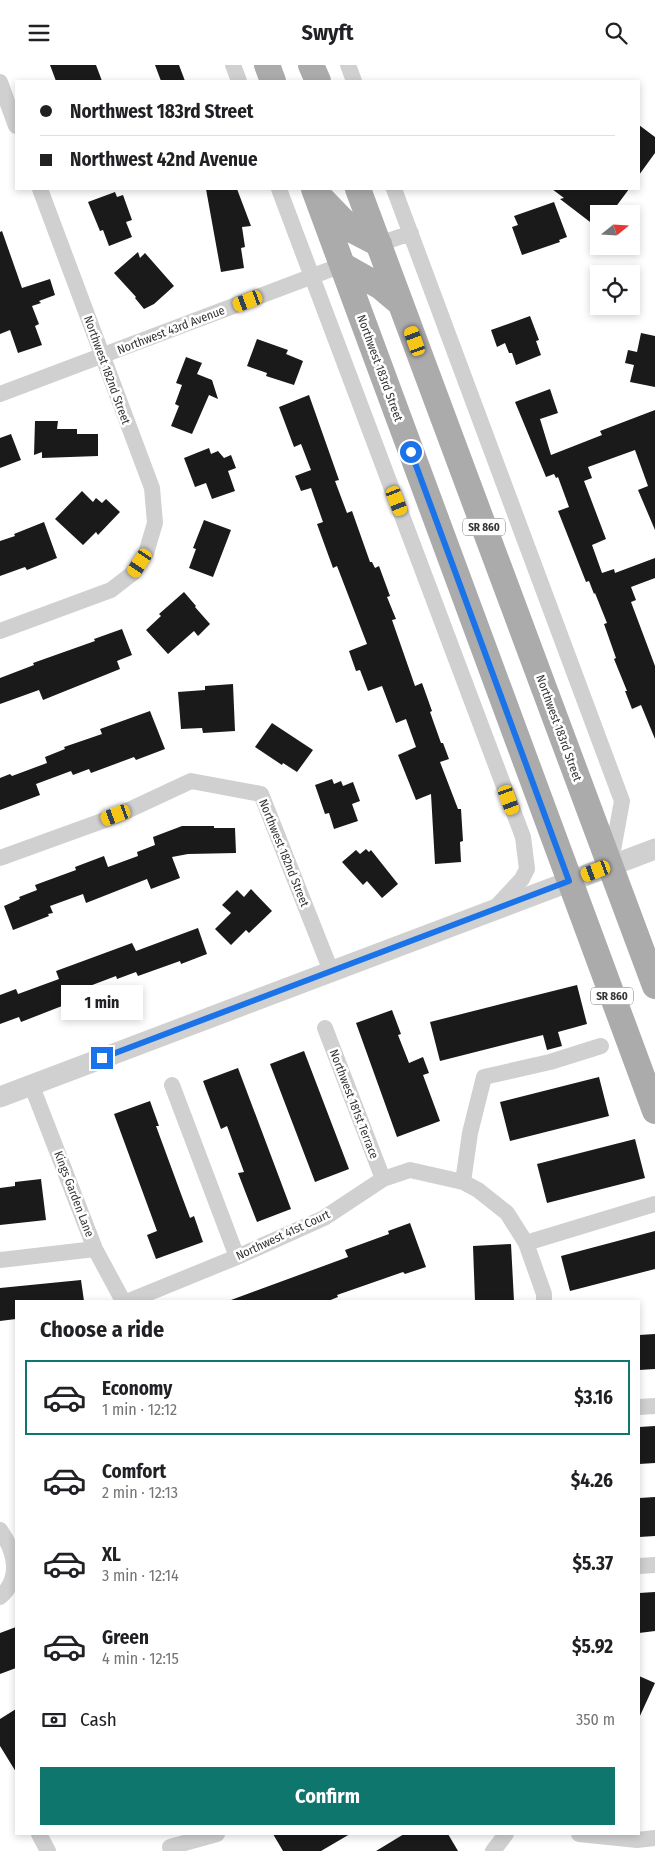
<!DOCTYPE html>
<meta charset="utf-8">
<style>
:root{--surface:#fff;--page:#f2f2f2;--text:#202124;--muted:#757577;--line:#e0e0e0;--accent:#0f766e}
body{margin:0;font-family:"Fira Sans Condensed",sans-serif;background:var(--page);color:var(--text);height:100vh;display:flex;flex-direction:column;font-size:19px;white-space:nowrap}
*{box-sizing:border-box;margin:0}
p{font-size:16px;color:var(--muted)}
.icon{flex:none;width:28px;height:28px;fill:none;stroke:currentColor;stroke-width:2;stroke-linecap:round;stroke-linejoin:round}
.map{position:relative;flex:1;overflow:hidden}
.drawer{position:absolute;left:15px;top:1235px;width:625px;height:535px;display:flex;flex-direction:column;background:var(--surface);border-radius:0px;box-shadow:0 2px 8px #0003}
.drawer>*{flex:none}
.hud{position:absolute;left:15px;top:15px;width:625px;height:110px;border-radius:0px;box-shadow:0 2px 8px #0003;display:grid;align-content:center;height:110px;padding:0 25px;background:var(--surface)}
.needle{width:32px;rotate:72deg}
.buttons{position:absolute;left:590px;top:140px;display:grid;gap:10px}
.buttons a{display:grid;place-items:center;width:50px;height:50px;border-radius:0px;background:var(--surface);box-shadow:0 2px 8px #0003;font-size:25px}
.end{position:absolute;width:22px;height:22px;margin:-11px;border:6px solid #1a73e8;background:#fff;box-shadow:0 0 0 2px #fff}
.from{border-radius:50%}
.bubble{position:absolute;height:35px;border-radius:0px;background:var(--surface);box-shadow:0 2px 8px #0003;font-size:16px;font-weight:700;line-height:35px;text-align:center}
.car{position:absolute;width:15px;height:30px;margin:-15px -8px;border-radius:6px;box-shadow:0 0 4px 1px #0007;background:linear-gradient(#f5c518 24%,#345 0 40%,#f5c518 0 76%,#345 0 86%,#f5c518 0)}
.hud b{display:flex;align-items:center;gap:18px;height:48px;font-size:19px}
.hud b+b{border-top:1px solid var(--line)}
.hud i{width:12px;height:12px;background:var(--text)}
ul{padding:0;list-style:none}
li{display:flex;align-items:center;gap:15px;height:75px;margin:0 10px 8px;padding:0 15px;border:2px solid transparent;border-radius:0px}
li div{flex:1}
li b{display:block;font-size:19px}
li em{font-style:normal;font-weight:700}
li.on{border-color:var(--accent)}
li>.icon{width:45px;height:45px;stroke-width:1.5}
h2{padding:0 25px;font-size:22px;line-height:60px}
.pay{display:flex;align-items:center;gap:12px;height:55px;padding:0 25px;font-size:19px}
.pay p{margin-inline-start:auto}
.primary-button{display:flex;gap:10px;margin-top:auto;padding:10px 25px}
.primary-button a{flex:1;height:58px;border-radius:0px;background:var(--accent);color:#fff;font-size:20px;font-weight:700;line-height:58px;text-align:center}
header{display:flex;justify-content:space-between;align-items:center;height:65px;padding:0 25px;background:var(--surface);font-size:22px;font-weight:700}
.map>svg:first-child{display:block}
</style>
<header><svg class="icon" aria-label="menu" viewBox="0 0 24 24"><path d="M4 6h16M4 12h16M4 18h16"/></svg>Swyft<svg class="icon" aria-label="search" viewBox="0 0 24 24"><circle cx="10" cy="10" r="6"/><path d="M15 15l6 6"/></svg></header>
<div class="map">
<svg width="655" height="1786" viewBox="0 0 655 1786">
<rect width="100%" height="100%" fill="#fff"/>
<!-- building -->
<path fill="#1a1a1a" d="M50 0H96L102 16H56Z
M155 0H179L185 16H161Z
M639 60 655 72V88L639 110Z
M206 124H237L251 161 242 162 245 182 241 183 244 203 221 207Z
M552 124H629L612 147 607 143 603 149H599V154L594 160 560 134 564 133Z
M115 127 117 132 123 130 132 155 126 157 132 172 109 181 103 165 100 166 88 137Z
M554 137 567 172 559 175 560 177 522 190 512 162 518 160 514 151Z
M2 166 22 223 50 214 55 230 39 236 41 238 32 241 39 259 35 261 42 280 18 288 10 265 0 269V167Z
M138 187 140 193 145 188 174 221 154 239 144 244 135 233 136 232 114 208Z
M530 251 539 275 536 276 541 290 516 300 512 288H509L505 278 497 282 491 265Z
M641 268 655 271V322L630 317 634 300 625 298 628 285 637 287Z
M257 274 288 285 286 289 303 296 294 320 266 311 267 308 247 301Z
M186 292 202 298 197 309 212 315 218 334 209 330 192 369 171 361 179 341 175 339 182 320 176 318Z
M550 324 558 348 540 354 551 390 602 370 600 366 655 345V465L638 425 648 421 635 385 588 402 592 413 584 416 606 474 592 480 602 508 614 504 615 508 655 493V513L631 522 636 535 631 537 655 601V674L641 640 632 644 625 626H627L614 594 616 593 604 559 607 558 595 528 594 529 589 516 586 517 558 446 569 442 558 412 556 413 554 409 546 412 515 337Z
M309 330 339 415 335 416 347 448 352 446 370 497H372L375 503 379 501 390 531 387 532 396 554 392 555 415 621 422 618 432 646 430 647 441 678H443L449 694 440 697 458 744H461L463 776 460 777 461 797 435 799 431 729 416 735 398 690 416 682 406 654 396 658 382 621 368 626 360 605 356 606 349 586 367 579 337 501 333 503 317 459 323 457 311 423 301 426 295 411 311 405 301 379 294 382 279 342Z
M35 356H58L57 364H77V369H98V391L42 393V387L34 390Z
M11 369 21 395 0 403V373Z
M209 383 211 389 218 386 224 393 231 390 236 403 228 406 235 426 212 434 206 418 195 422 184 393Z
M82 426 93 437 96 433 102 438 106 434 120 447 98 470 96 467 83 480 55 454Z
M204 455 231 465 213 512 189 503 196 484 193 483Z
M44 457 57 493 27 505 25 502 0 511V476L15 471 14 469Z
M184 527 196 541 195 542 210 559 198 571 194 566 168 589 146 565 161 551 159 549Z
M122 564 132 590 117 596 120 604 43 635 39 625 0 639V613L34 600 33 598 95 576 94 574Z
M233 619 235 666 203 668 202 663 181 664 178 627 205 625V621Z
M150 646 165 684 136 695 134 692 91 708 89 704 73 710 71 706 36 719 40 730 0 745V713L10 709 12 711 47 698 45 692 65 684 64 682 102 669 100 664Z
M272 658 313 685 297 707 283 698 282 700 255 682Z
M332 714 334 719 341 716 343 721 353 717 360 736 352 739 358 756 334 764 329 748 325 749 315 720Z
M182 761H214V763H235L236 788 188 789 172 792 180 813 151 824 147 814 86 838 83 829 50 841 53 848 48 849 49 851 13 865 4 841 20 834 19 832 37 825 35 820 76 805 75 802 104 791 108 802 138 791 137 787 155 780 153 772Z
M366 784 369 787 371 785 398 819 382 833 367 816 363 820 342 797 356 785 360 789Z
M251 824 272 846 249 868 246 865 231 880 215 864 231 848 222 840 237 825 244 832Z
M198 863 207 889 181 899 180 896 138 911 136 907 117 914 116 911 87 922 91 933 63 943 62 941 21 957 19 952 0 959V930L16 924 18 929 59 914 56 906 132 878 136 886Z
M577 920 587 959 558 967 562 981 547 985 543 970 440 996 430 957Z
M392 945 401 969 398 970 409 998 423 992 429 1008 423 1010 440 1056 397 1072 356 958Z
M304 986 349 1104 315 1117 270 999Z
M238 1003 291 1144 257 1157 238 1108 244 1107 227 1061 221 1064 203 1016Z
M599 1012 609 1051 510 1076 500 1037Z
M150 1036 159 1061H156L181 1129 190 1153 194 1151 203 1177 156 1194 147 1170 157 1166 114 1049Z
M635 1074 645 1113 547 1138 537 1099Z
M41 1114 46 1155 0 1160V1123L15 1121V1117Z
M410 1158 426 1202 405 1209 403 1207 337 1230 338 1232 328 1236H231V1235L348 1192 345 1185 389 1169 388 1166Z
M655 1166V1204L570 1226 561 1191Z
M511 1179 514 1236H475L473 1181Z
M81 1215 84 1236H16V1254L0 1256V1223Z
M655 1269V1304L639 1305V1270Z
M655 1361V1398L639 1399V1362Z
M655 1432V1471L639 1472V1433Z
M655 1527V1566L639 1568V1528Z
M16 1562V1603L0 1609V1568Z
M639 1611 655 1618 639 1653Z
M16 1644V1707L0 1681V1654Z
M273 1769H350L321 1786H283Z
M404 1769H448L458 1786H376Z"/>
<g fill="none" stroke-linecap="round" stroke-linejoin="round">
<!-- minor -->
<path stroke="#d0d0d0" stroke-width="16" d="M233 0 239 16
M348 0 354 16
M0 17 16 61
M279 124 523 772 527 804 522 814 495 843
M394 124 622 736 611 796
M379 179 411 168
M0 329 342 200
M0 566 111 525 133 508 146 488 155 458 152 423 40 124
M0 793 116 751 191 716 261 729 331 906
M325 963 383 1114
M31 1019 95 1184 123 1236
M172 1020 237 1192
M463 1117 470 1068 484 1012 550 997 601 981
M526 1178 655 1139
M0 1195 95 1184
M129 1236 237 1192 324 1153 383 1114 410 1105 463 1117 478 1125 507 1148 526 1178 544 1229V1236
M639 1342 655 1341
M0 1465C15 1486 22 1513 0 1532
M639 1501 655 1500
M39 1769 48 1786
M579 1769 637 1775 655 1773
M170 1782 217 1769
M493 1786 506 1769"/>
<!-- tertiary -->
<path stroke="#d0d0d0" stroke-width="21" d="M0 1032 655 784"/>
<!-- primary -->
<path stroke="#ababab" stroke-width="26" d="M267 0 273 16
M311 0 318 16
M314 124 655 1046
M358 124 655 921
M323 135 352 165 379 179
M342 200 381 222 400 238"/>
</g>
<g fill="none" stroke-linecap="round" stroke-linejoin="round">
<!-- route -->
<path stroke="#1a73e8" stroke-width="6" d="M102 993 569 816 411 387"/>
</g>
<g text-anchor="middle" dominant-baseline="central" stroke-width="5" stroke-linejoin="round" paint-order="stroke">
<!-- shield labels -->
<g fill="#fff" stroke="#707070" stroke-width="1">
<rect x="463" y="453.5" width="42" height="17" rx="4"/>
<rect x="591" y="922.5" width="42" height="17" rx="4"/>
</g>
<g font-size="11" font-weight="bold" fill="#333">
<text x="484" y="462">SR 860</text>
<text x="612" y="931">SR 860</text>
</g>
<!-- street labels -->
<g font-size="12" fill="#333" stroke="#fff">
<text transform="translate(171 265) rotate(-21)">Northwest 43rd Avenue</text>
<text transform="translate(380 303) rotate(70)">Northwest 183rd Street</text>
<text transform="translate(107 305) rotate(70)">Northwest 182nd Street</text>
<text transform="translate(559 663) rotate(70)">Northwest 183rd Street</text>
<text transform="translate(284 788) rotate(68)">Northwest 182nd Street</text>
<text transform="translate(354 1039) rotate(69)">Northwest 181st Terrace</text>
<text transform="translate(74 1129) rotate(69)">Kings Garden Lane</text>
<text transform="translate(283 1170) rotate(-25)">Northwest 41st Court</text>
</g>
</g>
</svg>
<div class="buttons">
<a><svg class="needle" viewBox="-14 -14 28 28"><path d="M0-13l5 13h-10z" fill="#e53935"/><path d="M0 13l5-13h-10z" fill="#757577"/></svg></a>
<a><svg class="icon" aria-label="locate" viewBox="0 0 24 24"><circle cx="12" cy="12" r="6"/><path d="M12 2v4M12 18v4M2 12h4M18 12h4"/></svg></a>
</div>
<i class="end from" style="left:411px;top:387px"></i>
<i class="end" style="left:102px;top:993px"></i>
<div class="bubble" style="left:61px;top:920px;width:82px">1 min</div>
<i class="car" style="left:248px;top:236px;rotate:249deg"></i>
<i class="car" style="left:415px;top:276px;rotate:340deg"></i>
<i class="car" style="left:397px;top:436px;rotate:159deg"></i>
<i class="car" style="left:140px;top:498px;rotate:213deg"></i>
<i class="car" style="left:509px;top:735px;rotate:160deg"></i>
<i class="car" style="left:116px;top:750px;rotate:250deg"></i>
<i class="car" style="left:596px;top:806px;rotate:249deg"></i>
<div class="hud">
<b><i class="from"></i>Northwest 183rd Street</b>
<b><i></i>Northwest 42nd Avenue</b>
</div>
<section class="drawer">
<h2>Choose a ride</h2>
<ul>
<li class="on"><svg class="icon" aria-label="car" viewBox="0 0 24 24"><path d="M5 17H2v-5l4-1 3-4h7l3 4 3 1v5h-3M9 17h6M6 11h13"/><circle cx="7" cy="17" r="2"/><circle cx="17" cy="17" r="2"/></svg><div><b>Economy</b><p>1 min · 12:12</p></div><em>$3.16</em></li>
<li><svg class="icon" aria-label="car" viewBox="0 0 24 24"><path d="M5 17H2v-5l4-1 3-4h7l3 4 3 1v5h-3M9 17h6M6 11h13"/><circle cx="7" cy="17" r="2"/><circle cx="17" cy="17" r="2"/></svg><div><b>Comfort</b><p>2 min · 12:13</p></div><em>$4.26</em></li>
<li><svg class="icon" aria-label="car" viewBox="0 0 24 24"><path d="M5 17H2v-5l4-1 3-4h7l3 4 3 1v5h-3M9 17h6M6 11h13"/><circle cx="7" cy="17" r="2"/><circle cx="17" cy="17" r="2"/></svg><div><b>XL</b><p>3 min · 12:14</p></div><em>$5.37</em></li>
<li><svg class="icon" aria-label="car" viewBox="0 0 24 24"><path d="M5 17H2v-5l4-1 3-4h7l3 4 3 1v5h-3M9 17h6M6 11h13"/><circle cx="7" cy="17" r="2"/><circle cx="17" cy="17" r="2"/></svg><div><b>Green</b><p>4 min · 12:15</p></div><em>$5.92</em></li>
</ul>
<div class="pay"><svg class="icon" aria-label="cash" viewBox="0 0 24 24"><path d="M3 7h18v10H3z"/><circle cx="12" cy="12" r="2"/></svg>Cash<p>350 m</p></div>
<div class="primary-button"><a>Confirm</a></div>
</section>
</div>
